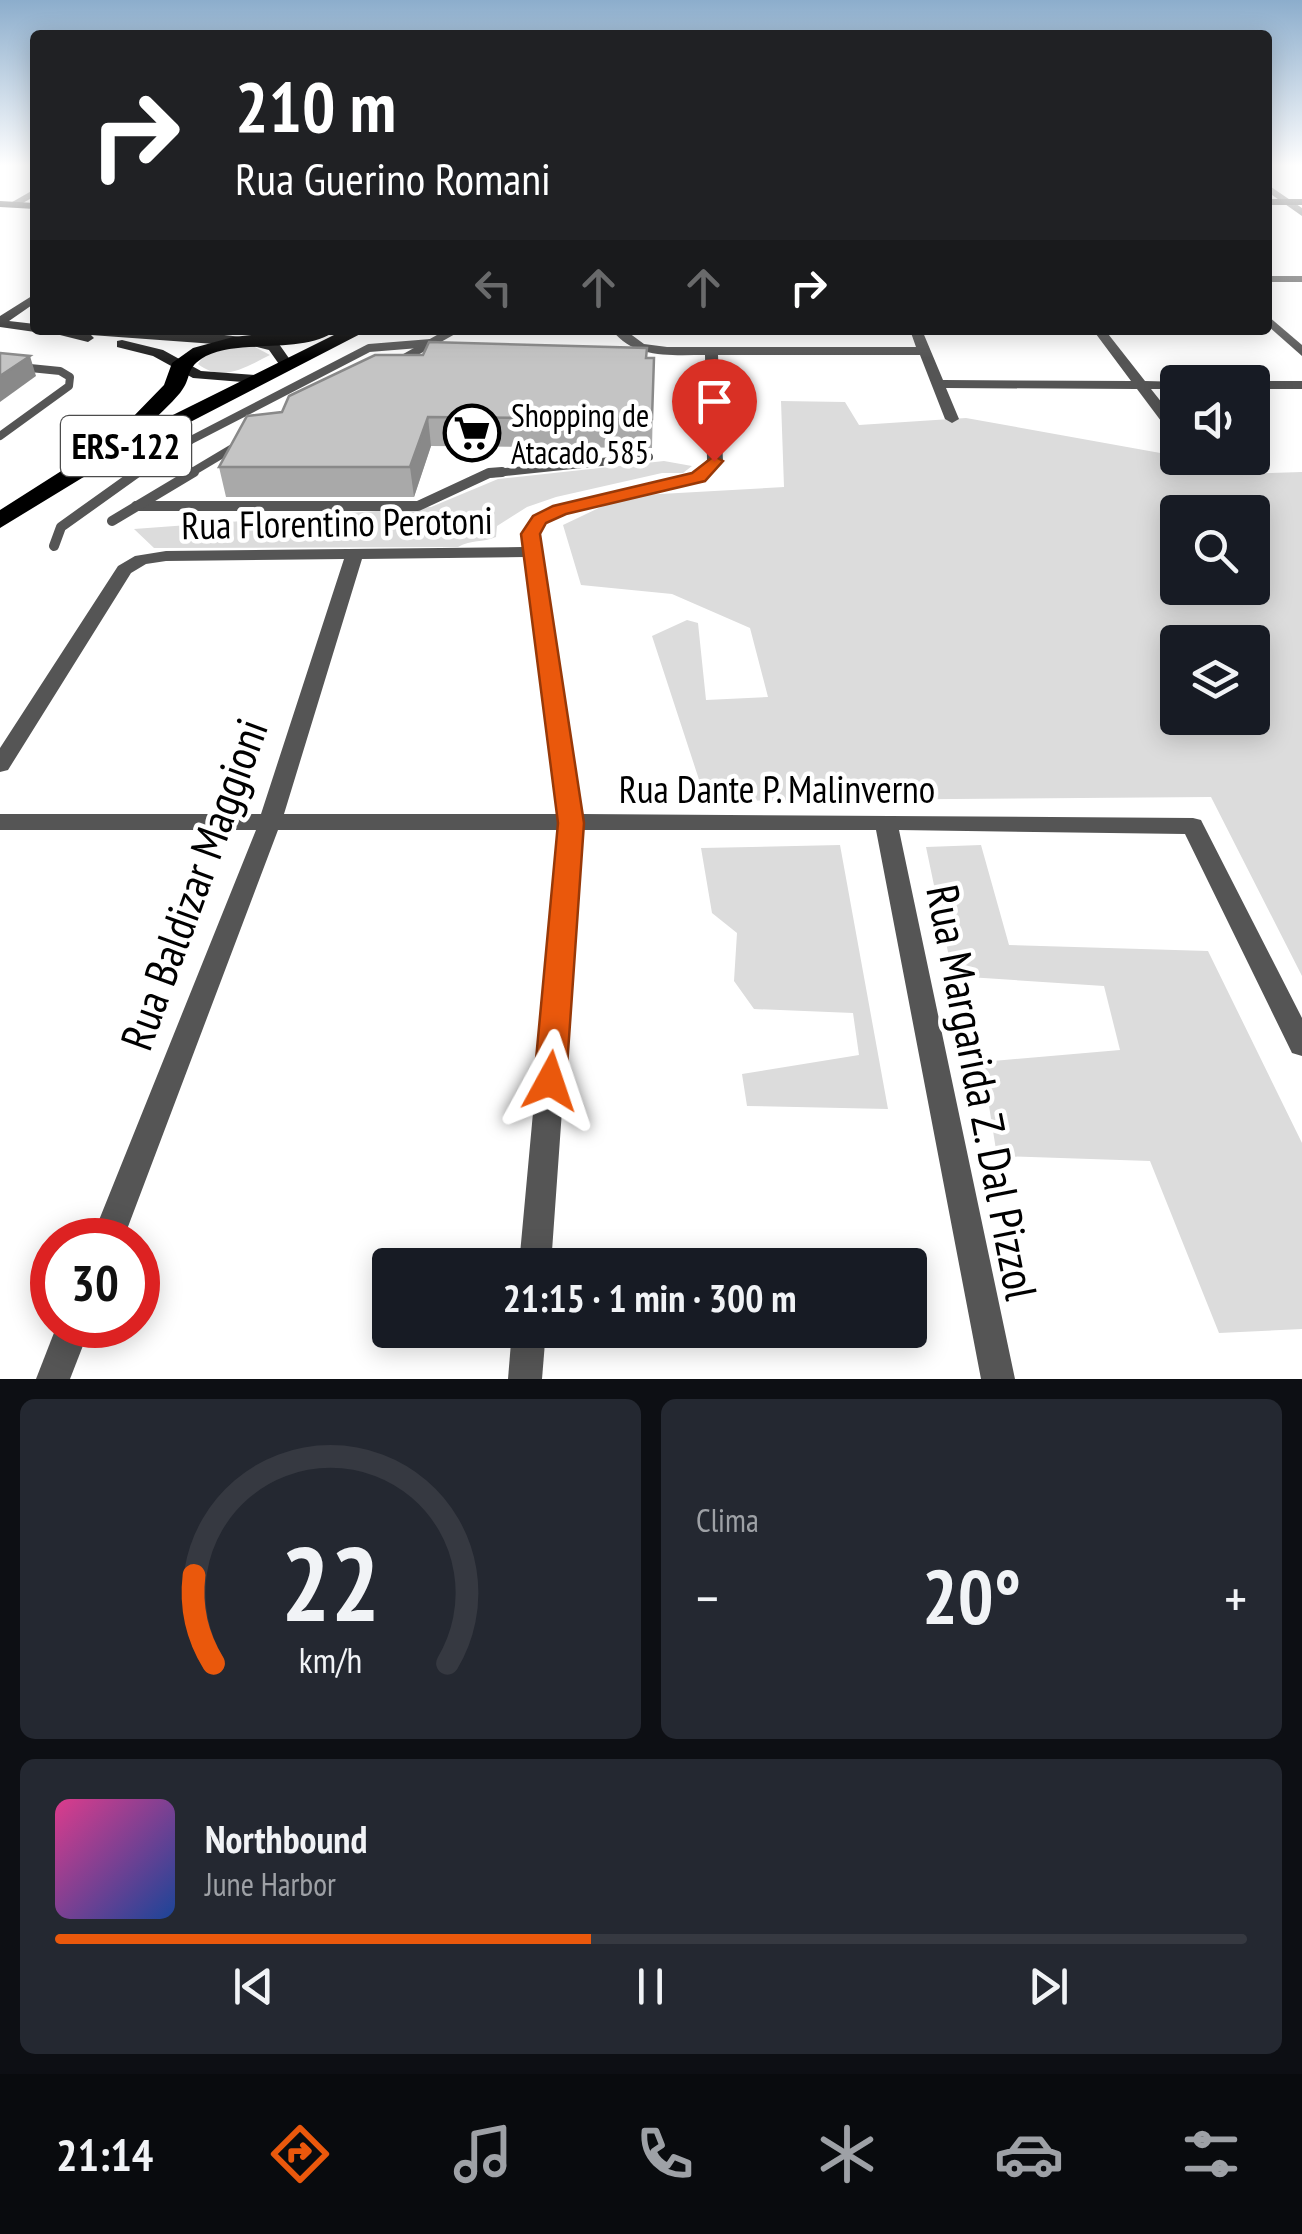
<!DOCTYPE html>
<html lang="pt">
<head>
<meta charset="utf-8">
<style>
  :root { --surface:#171b24; --page:#242831; --text:#f1f3f6; --muted:#9ea1a6; --line:#363941; --accent:#ea580c }
  body { margin:0; font-family:"PT Sans Narrow",sans-serif; background:var(--page); color:var(--text); height:100vh; display:flex; flex-direction:column; font-size:38px; white-space:nowrap }
  * { box-sizing:border-box; margin:0 }
  p { font-size:32px; color:var(--muted) }
  .icon { flex:none; width:55px; height:55px; fill:none; stroke:currentColor; stroke-width:2; stroke-linecap:round; stroke-linejoin:round }
  .map { position:relative; height:1379px; overflow:hidden }
  .side { display:flex; flex-direction:column; gap:20px; padding:20px; background:#0d0f14; flex:1 }
  .side>* { flex:none }
  .top-card { position:absolute; left:30px; top:30px; width:1242px; height:305px; border-radius:10px; box-shadow:0 5px 25px #0003; background:#202124; color:#fff; overflow:hidden }
  .fabs { position:absolute; left:1160px; top:365px; display:grid; gap:20px }
  .fabs a { display:grid; place-items:center; width:110px; height:110px; border-radius:10px; background:var(--surface); box-shadow:0 5px 25px #0003; font-size:50px }
  .speed { position:absolute; left:30px; top:1218px; display:flex; gap:20px; font-size:50px; font-weight:700; text-align:center }
  .speed>* { display:grid; place-content:center; width:130px; height:130px; border-radius:50%; background:var(--surface); box-shadow:0 5px 25px #0003; line-height:1 }
  .speed .limit { border:15px solid #d22; background:#fff; color:#111 }
  .pin { position:absolute; display:grid; place-items:center; width:85px; height:85px; color:#fff; margin:-102px -42px; border-radius:50% 50% 50% 0; rotate:-45deg; box-shadow:0 0 10px #0007 }
  .pin .icon { rotate:45deg }
  .me { position:absolute; width:110px; margin:-55px; rotate:5deg; stroke-linejoin:round; filter:drop-shadow(0 0 8px #0008) }
  .turn { display:flex; align-items:center; gap:35px; height:210px; padding:0 40px; font-size:45px }
  .turn .icon { width:130px; height:130px; stroke-width:2.5 }
  .turn b { display:block; font-size:70px; line-height:85px }
  .lanes { display:flex; align-items:center; height:95px; padding:0 40px; background:#0003; justify-content:center; gap:50px; direction:ltr }
  .lanes .off { opacity:.35 }
  .big { font-size:75px; font-weight:600; line-height:1.1 }
  .side .tile { flex:1; display:flex; flex-direction:column; justify-content:center; gap:15px; min-width:0; padding:0 35px; border-radius:15px; background:var(--page) }
  .side .dial { align-items:center; gap:0 }
  .dial svg { height:260px; overflow:visible; fill:none; stroke:var(--line); stroke-width:7; stroke-linecap:round; text-anchor:middle }
  .dial text { fill:var(--text); stroke:none }
  .song { display:flex; align-items:center; gap:30px }
  .cover { width:120px; height:120px; border-radius:15px; background:linear-gradient(135deg,hsl(330 70% 55%),hsl(220 70% 35%)) }
  .played { height:10px; border-radius:5px; background:linear-gradient(90deg,var(--accent) 45%,var(--line) 45%) }
  .keys { display:flex; justify-content:space-around; direction:ltr }
  .heat { display:flex; justify-content:space-between; align-items:center; font-size:55px; direction:ltr }
  .side .tiles { flex:1; display:grid; gap:20px; grid-template-columns:1fr 1fr }
  .tile:last-child { grid-column:span 2 }
  .trip { position:absolute; left:372px; top:1248px; width:555px; height:100px; border-radius:10px; background:var(--surface); box-shadow:0 5px 25px #0003; font-weight:600; line-height:100px; text-align:center }
  .tab-bar { display:flex; height:160px; justify-content:space-around; align-items:center; background:#090b0e; color:var(--muted) }
  .tab-bar .icon { width:70px; height:70px }
  .tab-bar .on { color:var(--accent) }
  .tab-bar b { font-size:45px; color:var(--text) }
  .map>svg:first-child { display:block }
</style>
</head>
<body>
<div class="map">
<svg width="1302" height="1379" viewBox="0 0 1302 1379">
  <rect width="100%" height="100%" fill="#fff"/>
  <g fill="#dcdcdc" fill-rule="evenodd">
    <path d="M 251,345 L 270,355 C 246,367 222,383 198,364 L 206,353 Z"/>
    <path d="M 781,401 L 845,402 L 859,425 L 966,418 L 1177,456 L 1206,475 L 1302,472 L 1302,976 L 1211,797 L 706,801 L 652,636 L 687,620 L 698,623 L 706,700 L 768,697 L 750,628 L 672,594 L 581,585 L 563,525 L 624,496 L 784,487 ZM 1178,512 L 1252,512 L 1252,588 L 1178,588 ZM 1178,642 L 1252,642 L 1252,718 L 1178,718 Z"/>
    <path d="M 664,461 L 692,466 L 683,473 L 662,473 L 556,497 L 527,507 L 497,526 L 496,537 C 482,543 472,539 458,547 L 154,548 L 134,529 L 431,507 L 498,479 Z"/>
    <polygon points="840,845 888,1109 747,1106 742,1074 859,1055 853,1013 754,1009 734,981 737,933 712,913 701,848"/>
    <polygon points="981,845 1009,945 1208,951 1302,1143 1302,1329 1219,1333 1150,1161 997,1156 982,1062 1120,1050 1104,986 953,976 926,847"/>
  </g>
  <g fill="none" stroke-linecap="round" stroke-linejoin="round">
    <g stroke="#555" stroke-width="8">
      <polyline points="399,361 454,330"/>
      <polyline points="0,365 60,371 70,377 69,386 0,436"/>
      <polyline points="135,474 191,440 369,348 431,343"/>
      <polyline points="189,474 241,443"/>
      <polyline points="486,474 649,457"/>
    </g>
    <g stroke="#555" stroke-width="10">
      <polyline points="136,506 418,506 489,473 502,472"/>
      <polyline points="112,521 194,472"/>
      <polyline points="54,546 61,527 138,472"/>
    </g>
    <g fill="#555" fill-rule="evenodd">
      <polygon points="1268,185 1302,208 1302,216 1268,192"/>
      <polygon points="35,189 35,196 16,207 7,205"/>
      <rect x="1268" y="276" width="34" height="6"/>
      <polygon points="1268,316 1302,345 1302,356 1268,326"/>
      <path d="M 612,330 L 625,330 L 644,344 L 667,347 L 916,347 L 910,330 L 922,330 L 943,380 L 1131,381 L 1093,330 L 1105,330 L 1145,381 L 1183,382 L 1178,382 L 1178,389 L 1151,389 L 1178,423 L 1178,438 L 1173,437 L 1137,389 L 946,388 L 959,419 L 952,423 L 945,419 L 920,355 L 718,355 L 723,461 L 705,480 L 565,514 L 545,522 L 538,534 L 581,814 L 1193,818 L 1201,820 L 1204,826 L 1302,1018 L 1302,1056 L 1292,1053 L 1185,834 L 899,830 L 1015,1379 L 981,1379 L 876,830 L 582,830 L 551,1265 L 519,1265 L 559,830 L 278,830 L 123,1240 L 91,1240 L 256,830 L 0,830 L 0,814 L 261,814 L 344,559 L 166,561 L 146,564 L 131,573 L 8,770 L 0,772 L 0,748 L 118,566 L 135,556 L 166,551 L 523,547 C 520,523 534,515 554,507 L 694,474 L 707,460 L 705,355 C 671,355 634,359 612,330 ZM 525,557 L 558,814 L 284,814 L 362,559 Z"/>
      <polygon points="1252,381 1302,381 1302,389 1252,389 1252,382 1247,382"/>
      <polygon points="1188,458 1204,458 1208,463 1200,468"/>
      <polygon points="57,1325 91,1325 70,1379 36,1379"/>
      <polygon points="512,1330 546,1330 542,1379 508,1379"/>
    </g>
    <g fill="#222" fill-rule="evenodd">
      <rect x="1268" y="199" width="34" height="6"/>
      <polygon points="0,201 35,203 35,209 0,207"/>
      <path d="M 35,294 L 35,303 L 9,321 L 35,324 L 35,330 C 109,330 206,327 279,344 L 293,364 L 281,367 L 269,350 L 257,347 L 91,335 L 94,338 L 88,342 L 40,330 L 35,332 L 0,327 L 0,316 Z"/>
      <polygon points="122,340 163,350 201,371 255,375 262,379 255,383 193,378 153,356 117,347 117,341"/>
    </g>
    <g fill="#000" fill-rule="evenodd">
      <path d="M 299,330 L 336,330 C 306,355 243,338 206,356 C 184,368 193,377 180,393 C 170,405 158,415 147,427 L 139,429 L 128,422 L 164,385 L 172,363 L 193,348 L 233,337 Z"/>
      <polygon points="344,330 368,330 82,478 0,528 0,510 66,468"/>
    </g>
  </g>
  <polygon fill="#a9a9a9" points="647,348 647,358 654,358 652,448 431,446 414,497 226,497 219,467 282,412"/>
  <g fill="#898989">
    <polygon points="30,356 36,376 0,402 0,376"/>
    <polygon points="428,417 431,446 414,497 410,467"/>
  </g>
  <g fill="#c4c4c4" stroke="#898989" stroke-width="2.5">
    <polygon points="429,342 647,348 646,358 654,358 652,419 428,417 410,467 219,467 247,416 282,412 289,396 375,355 423,355"/>
    <polygon points="0,353 30,356 0,376"/>
  </g>
  <linearGradient id="sky" x2="0" y2="1"><stop stop-color="#8cadcc"/><stop offset="0.46" stop-color="#fff"/><stop offset="1" stop-color="#fff" stop-opacity="0"/></linearGradient>
  <rect width="1302" height="359" fill="url(#sky)"/>
  <polygon fill="#ea580c" stroke="#983908" stroke-width="2.5" points="714,456 723,461 705,481 566,514 546,523 540,534 584,823 566,1081 561,1090 550,1094 539,1090 534,1081 558,823 521,534 533,516 553,506 692,473"/>
  <defs>
    <g id="supermarket-ring" transform="scale(2.875)"><circle r="9.5" fill="#fff" stroke="#000" stroke-width="1.5"/><path d="M-6-5.5h2.5l.6 2H6L4.5 2H-2.5L-4.4-4H-6ZM-1.5 3.2a1.3 1.3 0 1 0 .1 0ZM3 3.2a1.3 1.3 0 1 0 .1 0Z" fill="#000"/></g>
  </defs>
  <g fill-rule="evenodd">
    <use href="#supermarket-ring" x="472" y="433"/>
  </g>
  <g text-anchor="middle" dominant-baseline="central" stroke-width="9" stroke-linejoin="round" paint-order="stroke">
    <g font-size="32" fill="#000" stroke="#fff" text-anchor="start">
      <text x="511" y="415">Shopping de<tspan x="511" dy="37">Atacado 585</tspan></text>
    </g>
    <rect fill="#fff" stroke="#4c4c4c" stroke-width="2.5" x="61" y="416" width="130" height="60" rx="8"/>
    <g font-size="35" font-weight="bold" fill="#000">
      <text x="126" y="446">ERS-122</text>
    </g>
    <g font-size="38" fill="#000" stroke="#fff">
      <text transform="translate(337 522) rotate(-1)">Rua Florentino Perotoni</text>
      <text x="777" y="788">Rua Dante P. Malinverno</text>
    </g>
    <g font-size="45" fill="#000" stroke="#fff">
      <text transform="translate(193 884) rotate(-70)">Rua Baldizar Maggioni</text>
      <text transform="translate(983 1092) rotate(79)">Rua Margarida Z. Dal Pizzol</text>
    </g>
  </g>
</svg>
<div class="fabs">
<a><svg class="icon" aria-label="sound" viewBox="0 0 24 24"><path d="M4 9h4l5-4v14l-5-4H4zM17 9q2 3 0 6"/></svg></a>
<a><svg class="icon" aria-label="search" viewBox="0 0 24 24"><circle cx="10" cy="10" r="6"/><path d="M15 15l6 6"/></svg></a>
<a><svg class="icon" aria-label="layers" viewBox="0 0 24 24"><path d="M12 4l9 5-9 5-9-5zM3 14l9 5 9-5"/></svg></a>
</div>
<div class="speed"><div class="limit">30</div></div>
<div class="pin" style="left:714px;top:461px;background:#d93025"><svg class="icon" aria-label="arrive" viewBox="0 0 24 24"><path d="M6 21V4h12l-3 4 3 4H6"/></svg></div>
<svg class="me" style="left:550px;top:1081px" viewBox="-20 -20 40 40"><path d="M0-17L14 15 0 8-14 15z" fill="#ea580c" stroke="#fff" stroke-width="4"/></svg>
<div class="trip">21:15 · 1 min · 300 m</div>
<div class="top-card">
<div class="turn"><svg class="icon" aria-label="right" viewBox="0 0 24 24"><path d="M7 20v-9h11M14 6l5 5-5 5"/></svg><div><b>210 m</b>Rua Guerino Romani</div></div>
<div class="lanes"><svg class="icon off" aria-label="left" viewBox="0 0 24 24"><path d="M17 20v-9H6M10 6l-5 5 5 5"/></svg><svg class="icon off" aria-label="ahead" viewBox="0 0 24 24"><path d="M12 20V5M6 11l6-6 6 6"/></svg><svg class="icon off" aria-label="ahead" viewBox="0 0 24 24"><path d="M12 20V5M6 11l6-6 6 6"/></svg><svg class="icon" aria-label="right" viewBox="0 0 24 24"><path d="M7 20v-9h11M14 6l5 5-5 5"/></svg></div>
</div>
</div>
<section class="side">
<div class="tiles">
<div class="tile dial"><svg viewBox="0 0 100 80">
<path d="M14 69A42 42 0 1 1 86 69"/>
<path d="M14 69A42 42 0 0 1 8 42" stroke="#ea580c"/>
<text x="50" y="56" font-size="32" font-weight="700">22</text>
<text x="50" y="72" font-size="11">km/h</text>
</svg></div>
<div class="tile"><p>Clima</p>
<div class="heat"><a>−</a><b class="big">20°</b><a>+</a></div>
</div>
<div class="tile">
<div class="song"><i class="cover"></i><div><b>Northbound</b><p>June Harbor</p></div></div>
<div class="played"></div>
<div class="keys"><svg class="icon" aria-label="previous" viewBox="0 0 24 24"><path d="M18 5L8 12l10 7zM5 5v14"/></svg><svg class="icon" aria-label="pause" viewBox="0 0 24 24"><path d="M8 5v14M16 5v14"/></svg><svg class="icon" aria-label="next" viewBox="0 0 24 24"><path d="M6 5l10 7-10 7zM19 5v14"/></svg></div>
</div>
</div>
</section>
<nav class="tab-bar">
<b>21:14</b>
<svg class="icon on" aria-label="directions" viewBox="0 0 24 24"><path d="M12 3l9 9-9 9-9-9zM9 14v-3h6M13 9l2 2-2 2"/></svg>
<svg class="icon" aria-label="music" viewBox="0 0 24 24"><path d="M9 18V5l10-2v13"/><circle cx="6" cy="18" r="3"/><circle cx="16" cy="16" r="3"/></svg>
<svg class="icon" aria-label="phone" viewBox="0 0 24 24"><path d="M5 4h4l2 5-3 2q2 4 5 5l2-3 5 2v4C11 20 4 13 5 4z"/></svg>
<svg class="icon" aria-label="climate" viewBox="0 0 24 24"><path d="M12 3v18M4 7l16 10M4 17L20 7"/></svg>
<svg class="icon" aria-label="car" viewBox="0 0 24 24"><path d="M5 17H2v-5l4-1 3-4h7l3 4 3 1v5h-3M9 17h6M6 11h13"/><circle cx="7" cy="17" r="2"/><circle cx="17" cy="17" r="2"/></svg>
<svg class="icon" aria-label="filters" viewBox="0 0 24 24"><path d="M4 7h16M4 17h16"/><circle cx="9" cy="7" r="2"/><circle cx="15" cy="17" r="2"/></svg>
</nav>
</body>
</html>
